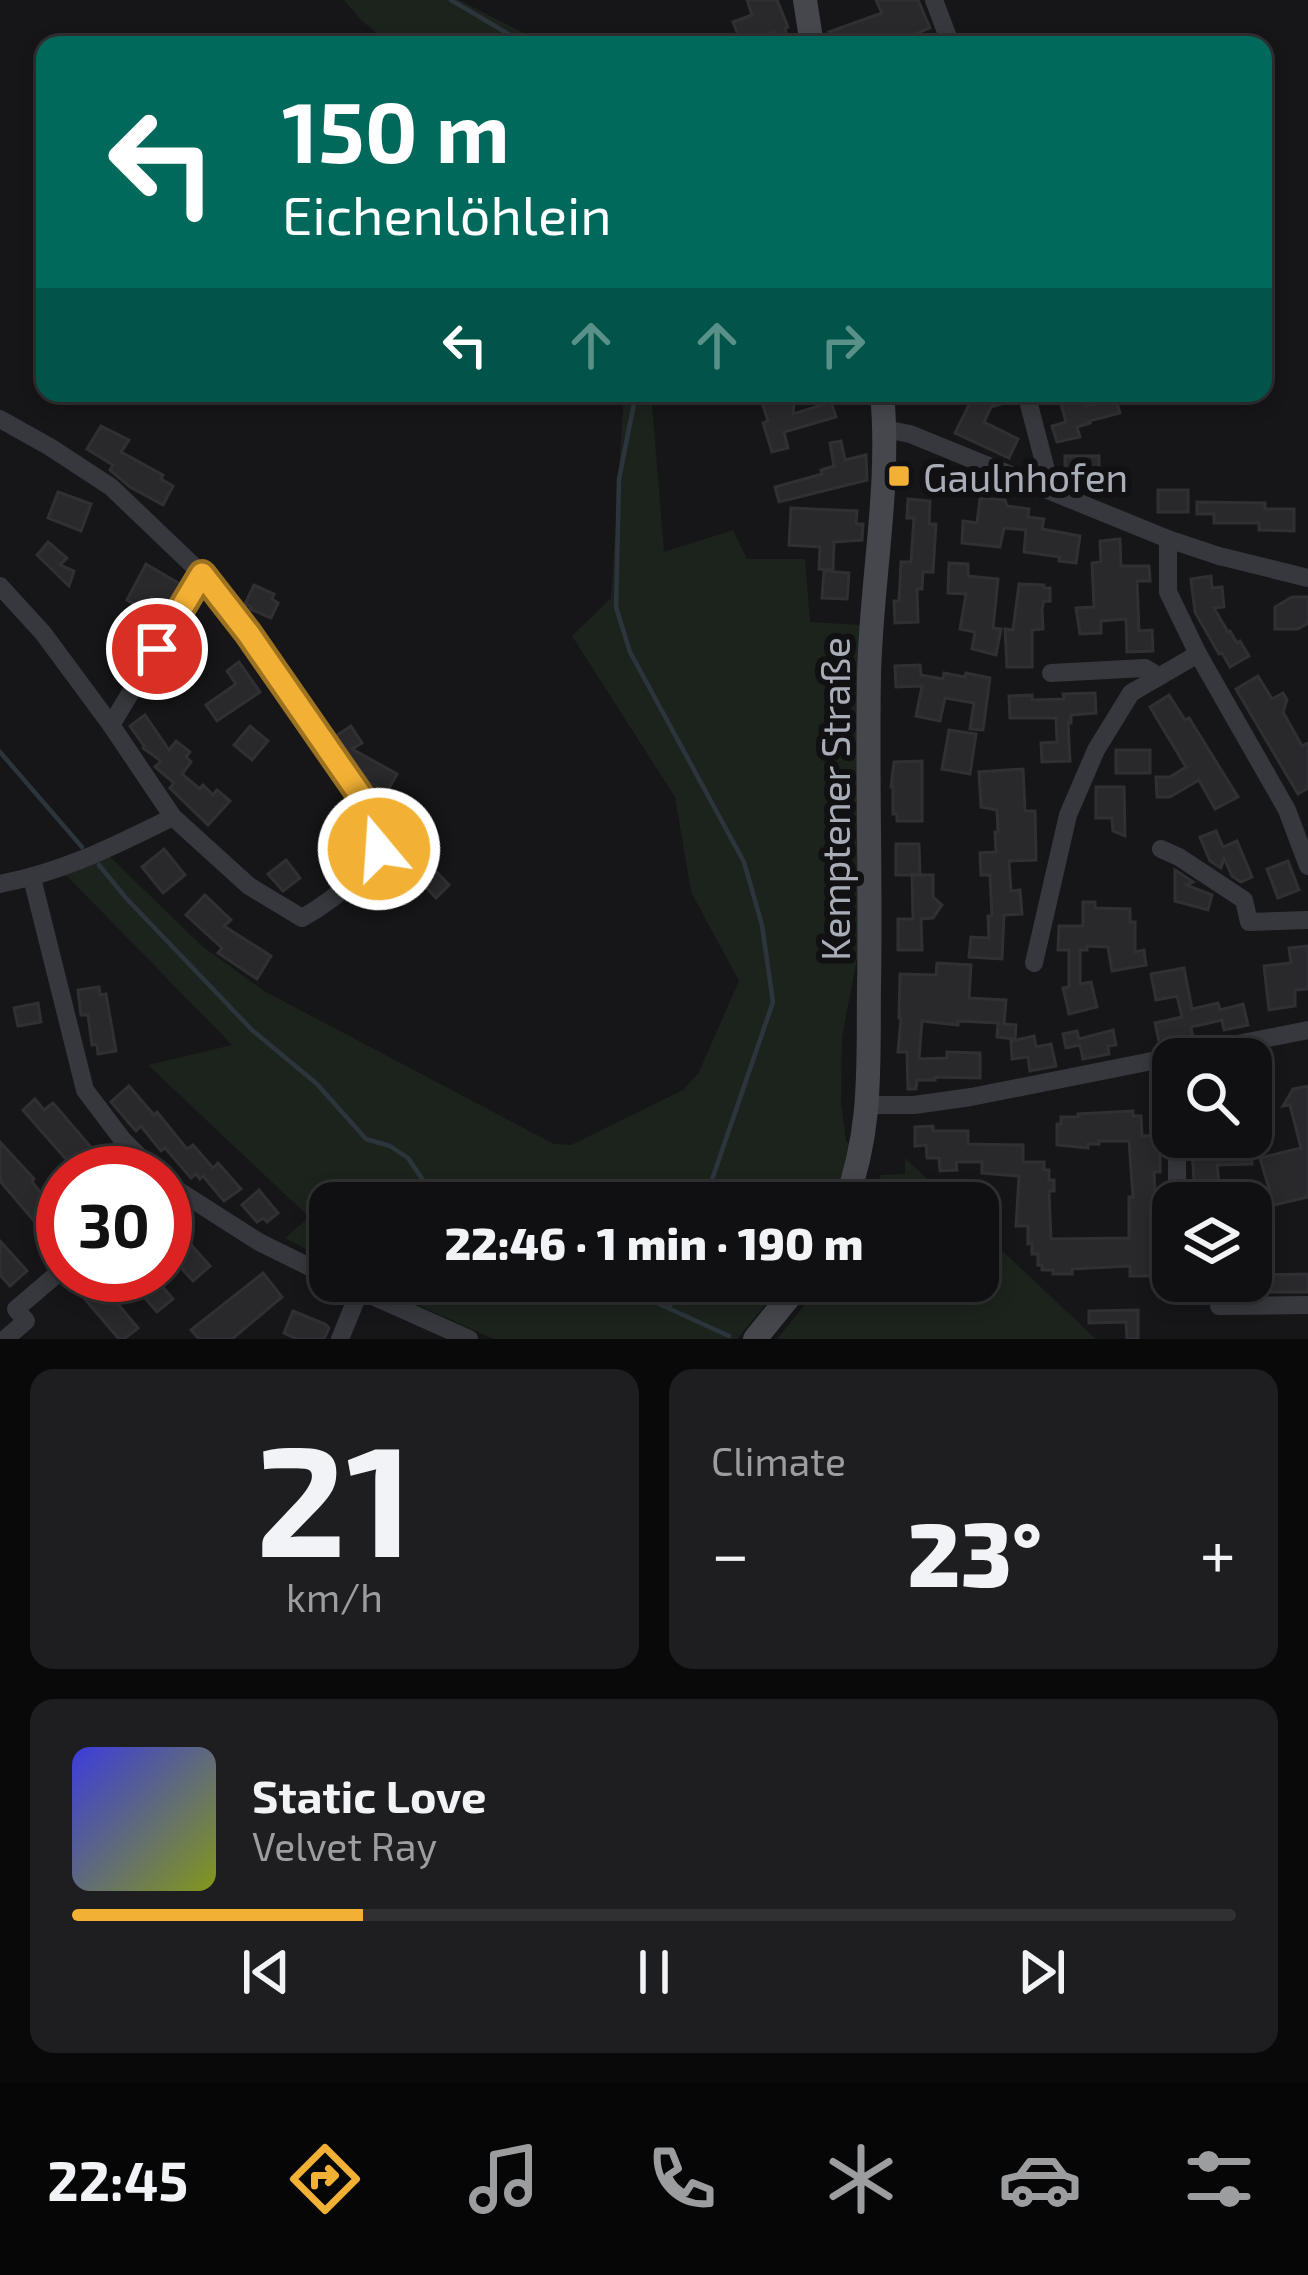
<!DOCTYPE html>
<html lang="en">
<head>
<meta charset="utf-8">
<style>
  :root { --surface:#101012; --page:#1e1e20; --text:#f1f3f6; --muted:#9c9d9f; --line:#303032; --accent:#f2b134 }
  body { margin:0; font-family:"Exo 2",sans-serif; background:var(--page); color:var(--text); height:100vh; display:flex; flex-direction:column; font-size:45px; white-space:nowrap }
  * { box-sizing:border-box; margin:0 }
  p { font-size:39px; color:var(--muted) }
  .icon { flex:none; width:66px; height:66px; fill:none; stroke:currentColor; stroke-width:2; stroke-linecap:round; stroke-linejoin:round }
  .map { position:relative; height:1339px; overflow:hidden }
  .side { display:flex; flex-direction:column; gap:30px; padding:30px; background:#09090a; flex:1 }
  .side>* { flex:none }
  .guide { position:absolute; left:36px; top:36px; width:1236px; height:366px; border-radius:24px; box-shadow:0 6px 18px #0003,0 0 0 3px var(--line); background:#00695c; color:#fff; overflow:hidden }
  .controls { position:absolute; left:1152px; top:1038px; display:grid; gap:24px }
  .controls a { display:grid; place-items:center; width:120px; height:120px; border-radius:24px; background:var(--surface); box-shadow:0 6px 18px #0003,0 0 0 3px var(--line); font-size:60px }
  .speed { position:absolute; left:36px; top:1146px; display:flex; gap:24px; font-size:60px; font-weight:700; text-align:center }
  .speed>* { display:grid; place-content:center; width:156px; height:156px; border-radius:50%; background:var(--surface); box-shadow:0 6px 18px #0003,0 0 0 3px var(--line); line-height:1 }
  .speed .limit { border:18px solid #d22; background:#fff; color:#111 }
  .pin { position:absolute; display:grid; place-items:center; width:102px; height:102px; color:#fff; margin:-51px; border:6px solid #fff; border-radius:50%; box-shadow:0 3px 12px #0007 }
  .me { position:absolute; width:132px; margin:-66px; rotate:342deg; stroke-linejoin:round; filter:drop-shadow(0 0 9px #0008) }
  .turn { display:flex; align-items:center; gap:42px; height:252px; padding:0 48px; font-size:54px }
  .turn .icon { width:156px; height:156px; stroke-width:2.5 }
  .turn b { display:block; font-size:84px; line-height:102px }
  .lanes { display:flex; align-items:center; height:114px; padding:0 48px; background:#0003; justify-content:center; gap:60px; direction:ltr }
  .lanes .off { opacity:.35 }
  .big { font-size:90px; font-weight:800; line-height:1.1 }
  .side .widget { flex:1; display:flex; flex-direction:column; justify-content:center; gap:18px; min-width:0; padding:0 42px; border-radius:24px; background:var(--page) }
  .side .dial { align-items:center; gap:0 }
  .dial b { font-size:156px; line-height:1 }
  .song { display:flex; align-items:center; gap:36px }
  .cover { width:144px; height:144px; border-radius:18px; background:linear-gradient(135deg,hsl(240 70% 55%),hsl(70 70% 35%)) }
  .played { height:12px; border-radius:6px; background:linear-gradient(90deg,var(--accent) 25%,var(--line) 25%) }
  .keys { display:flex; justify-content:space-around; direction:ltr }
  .heat { display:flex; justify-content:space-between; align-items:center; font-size:66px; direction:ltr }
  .side .tiles { flex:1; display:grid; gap:30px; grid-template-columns:1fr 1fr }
  .widget:last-child { grid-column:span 2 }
  .trip { position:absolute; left:309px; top:1182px; width:690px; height:120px; border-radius:24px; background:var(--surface); box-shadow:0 6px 18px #0003,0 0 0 3px var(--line); font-weight:800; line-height:120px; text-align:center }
  .menu { display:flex; height:192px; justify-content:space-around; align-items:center; background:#060607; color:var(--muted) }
  .menu .icon { width:84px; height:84px }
  .menu .current { color:var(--accent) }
  .menu b { font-size:54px; color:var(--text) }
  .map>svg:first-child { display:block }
</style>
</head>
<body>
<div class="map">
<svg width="1308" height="1339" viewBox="0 0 1308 1339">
  <rect width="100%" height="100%" fill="#161618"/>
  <g fill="#1c231d">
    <polygon points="344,0 459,0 547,45 391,45 360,19"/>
    <polygon points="624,393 651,393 664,552 733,530 747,559 805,559 810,622 860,625 861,938 842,1037 841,1103 846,1141 851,1145 837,1197 812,1195 810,1203 330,1203 330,1262 285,1238 318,1209 308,1216 148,1065 232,1045 63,872 108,855 202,946 264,991 554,1144 571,1145 683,1090 698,1074 739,981 691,892 675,797 572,636 611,598"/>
    <polygon points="905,1158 952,1203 869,1203 881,1175 905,1174"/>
    <polygon points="978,1228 1096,1339 777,1339 824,1281 978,1281"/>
    <polygon points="364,1281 785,1281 737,1339 494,1339"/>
  </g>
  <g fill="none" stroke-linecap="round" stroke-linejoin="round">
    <g stroke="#2c353c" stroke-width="4.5">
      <polyline points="451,0 527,45"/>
      <polyline points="617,566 619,479 636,393"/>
      <polyline points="617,568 616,607 630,652 744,862 762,925 773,1002 704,1203"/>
      <polyline points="0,752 82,847"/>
      <polyline points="99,865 126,898 252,1030 317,1084 366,1139 390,1146 408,1158 433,1195 446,1203"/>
      <polyline points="609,1281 729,1336"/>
      <polyline points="669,1308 678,1281"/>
    </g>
  </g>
  <g fill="#29292c" stroke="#303034" stroke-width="3">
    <polygon points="747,0 777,0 788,27 785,28 789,45 776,45 774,32 742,45 733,22 752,15"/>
    <polygon points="876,0 918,0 930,28 894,43 893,40 878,45 834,45 829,32 882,13"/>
    <polygon points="759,393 795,393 793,414 831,402 836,417 784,432 788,448 772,452 763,423 768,421"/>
    <polygon points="975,393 1013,393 1014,400 991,407 984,422 1018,439 1009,458 955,433"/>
    <polygon points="1058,393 1082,393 1086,406 1116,400 1120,413 1089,421 1090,423 1077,427 1080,437 1057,442 1052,426 1066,422"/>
    <polygon points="101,426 129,440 121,452 163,475 161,479 173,486 163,505 130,487 110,470 113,465 87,449"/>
    <polygon points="841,441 845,460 866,455 867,480 779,502 775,487 822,474 821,470 834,466 830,443"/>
    <polygon points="1065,456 1099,456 1099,473 1089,473 1087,483 1065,483"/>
    <rect x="1158" y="490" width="30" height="22"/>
    <polygon points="58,492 91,504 81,531 48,518"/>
    <polygon points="980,498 1005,500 1007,506 1029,509 1028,517 1044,519 1042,529 1080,536 1076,563 1059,561 1060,557 1024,552 1026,530 1004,528 1000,547 962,543 963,521 977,523"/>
    <polygon points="908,499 930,501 929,524 936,524 933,572 923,572 922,589 917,589 918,622 895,623 894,601 899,601 901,562 911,562 914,518 907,518"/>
    <polygon points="1197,502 1265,503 1265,509 1294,509 1294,531 1259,530 1259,523 1214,523 1214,514 1197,514"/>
    <polygon points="791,508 857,511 856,524 863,524 862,540 834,542 833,570 819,569 820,547 789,545"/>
    <polygon points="1120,539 1121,566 1149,566 1150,581 1137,581 1139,631 1152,630 1153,651 1127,652 1126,619 1101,621 1101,633 1080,634 1076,608 1094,607 1092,563 1101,562 1100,541"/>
    <polygon points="48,542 67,558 60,565 74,571 69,586 37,555"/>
    <polygon points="949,563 968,564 968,576 998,579 993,628 1001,629 996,655 972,649 975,632 960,629 966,594 948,593"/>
    <polygon points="146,564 180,584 167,606 152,597 145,610 127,600"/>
    <polygon points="824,571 849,573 847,599 822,598"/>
    <polygon points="1211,576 1212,588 1222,587 1224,607 1214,608 1228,632 1230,631 1237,643 1240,641 1249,656 1230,667 1222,653 1219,654 1195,612 1191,579"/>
    <polygon points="1019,584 1044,585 1044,588 1050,588 1050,601 1044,601 1042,609 1043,629 1032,630 1032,667 1007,667 1005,629 1013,630"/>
    <polygon points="254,585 274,594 272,599 278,603 271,618 250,609 251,607 245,604"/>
    <polygon points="1292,597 1308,597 1308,623 1298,629 1275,629 1275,607"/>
    <polygon points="123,630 145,643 132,664 111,651"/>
    <polygon points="239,662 260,692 217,721 206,705 236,684 227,671"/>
    <polygon points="920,665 921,675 943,679 944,673 965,677 966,673 990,678 983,730 970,729 974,703 945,698 940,721 916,716 922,686 896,687 895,666"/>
    <polygon points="1258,676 1272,699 1283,693 1287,700 1283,712 1302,746 1308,743 1308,788 1298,794 1236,689"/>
    <polygon points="1095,693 1096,713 1071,715 1071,723 1068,723 1070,761 1042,762 1041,743 1057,742 1056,718 1010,718 1009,696 1032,695 1032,700 1064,699 1063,694"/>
    <polygon points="1169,695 1185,720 1189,718 1238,797 1215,809 1199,780 1170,797 1157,797 1156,777 1170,777 1186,767 1150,707"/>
    <polygon points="145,715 169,750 176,741 190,752 186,757 191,762 182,774 200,789 203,785 213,795 217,790 230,801 208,825 170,788 174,783 155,767 161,761 143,748 144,746 130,726"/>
    <polygon points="250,726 268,741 252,760 234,745"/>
    <polygon points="351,726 362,743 352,749 397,774 387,792 367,781 367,778 363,775 336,736"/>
    <polygon points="949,730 976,734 970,774 942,769"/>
    <rect x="1116" y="750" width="34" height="23"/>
    <polygon points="922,761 922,821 897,821 897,814 893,814 893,787 891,787 894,762"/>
    <polygon points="1023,769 1025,811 1035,811 1036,860 1009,861 1011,891 1020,890 1022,914 1004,915 1002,959 969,957 971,937 989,938 988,916 992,916 990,875 981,875 980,853 996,852 995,832 998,832 997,810 981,807 979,772"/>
    <polygon points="1096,787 1124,787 1125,836 1113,831 1112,818 1096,818"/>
    <polygon points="1216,831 1223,847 1237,841 1252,877 1241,882 1232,876 1224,858 1221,868 1210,861 1200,837"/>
    <polygon points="896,844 919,844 920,875 896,875"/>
    <polygon points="164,849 185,875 163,893 142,867"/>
    <polygon points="286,860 300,878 283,891 268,874"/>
    <polygon points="425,860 449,885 436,898 412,872"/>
    <polygon points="1288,861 1299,890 1278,898 1267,869"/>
    <polygon points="1175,870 1193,882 1186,885 1212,895 1208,910 1175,901"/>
    <polygon points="912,875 933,875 933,897 942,905 933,918 921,919 922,950 898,950 898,919 913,919"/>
    <polygon points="205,895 231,920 224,926 271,956 257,979 218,953 222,948 186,915"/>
    <polygon points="1083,902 1095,902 1095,908 1130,909 1130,922 1135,922 1135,952 1144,950 1146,965 1112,971 1108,947 1087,946 1087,950 1080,950 1080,984 1091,982 1097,1007 1069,1014 1063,988 1069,987 1069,950 1058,950 1059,926 1083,926"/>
    <polygon points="1308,946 1308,989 1295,990 1295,1006 1269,1010 1264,966 1291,963 1289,948"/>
    <polygon points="937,963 971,965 969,998 1006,1000 1004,1024 1002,1024 1016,1025 1015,1039 997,1037 998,1023 958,1021 958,1025 922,1021 919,1059 947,1058 947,1052 980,1053 980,1078 935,1077 935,1080 917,1080 916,1089 908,1089 907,1052 898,1052 901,1018 899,1018 900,974 936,975"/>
    <polygon points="1184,968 1192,1009 1218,1003 1220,1010 1243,1004 1248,1025 1224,1030 1222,1020 1191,1027 1193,1039 1160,1046 1155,1023 1182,1017 1177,996 1156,1000 1151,974"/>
    <polygon points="99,987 100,995 106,994 116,1051 98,1054 97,1044 92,1045 88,1015 81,1015 78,990"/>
    <polygon points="38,1003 41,1022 18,1026 14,1008"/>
    <polygon points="1113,1030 1116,1045 1108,1046 1109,1054 1083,1059 1080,1045 1066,1048 1063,1034 1077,1031 1079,1039"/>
    <polygon points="1034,1036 1036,1047 1051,1044 1056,1066 1030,1071 1028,1057 1012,1059 1011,1041"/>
    <polygon points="129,1086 154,1115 157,1112 187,1149 193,1145 213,1168 218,1163 241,1189 224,1201 203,1176 200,1179 196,1174 191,1178 165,1148 161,1151 141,1126 136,1131 111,1102"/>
    <polygon points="1308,1086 1308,1197 1274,1205 1260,1158 1301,1148 1290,1105 1283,1106 1293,1089"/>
    <polygon points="35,1099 44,1110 53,1103 113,1173 78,1173 23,1110"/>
    <polygon points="1133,1111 1133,1116 1141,1116 1142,1136 1160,1135 1160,1172 1154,1172 1155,1197 1163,1197 1165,1209 1170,1215 1171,1269 1165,1276 1130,1276 1130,1266 1072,1269 1072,1274 1053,1274 1053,1270 1042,1270 1042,1265 1038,1265 1038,1254 1032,1254 1032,1243 1028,1244 1028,1226 1016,1226 1019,1176 982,1173 982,1162 956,1162 957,1170 940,1171 939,1158 927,1158 926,1145 915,1146 915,1127 933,1126 933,1131 968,1131 968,1144 1023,1145 1023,1162 1044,1162 1044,1170 1049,1170 1049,1180 1054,1180 1054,1191 1049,1191 1051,1239 1129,1238 1129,1197 1133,1197 1129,1141 1099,1141 1099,1144 1088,1144 1088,1148 1057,1145 1057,1124 1061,1124 1061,1117 1078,1117 1078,1114"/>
    <polygon points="0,1142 34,1179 32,1182 63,1219 63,1255 0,1181"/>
    <polygon points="1251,1151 1252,1164 1217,1165 1220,1192 1229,1191 1230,1203 1190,1203 1190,1194 1195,1194 1192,1152"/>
    <polygon points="259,1190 278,1213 267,1222 263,1218 257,1222 242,1205"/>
    <polygon points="165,1215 210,1266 193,1281 165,1250"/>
    <polygon points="0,1241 27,1271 10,1286 0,1275"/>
    <polygon points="1251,1257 1262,1257 1262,1275 1308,1274 1308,1292 1247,1292 1247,1281 1251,1281"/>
    <polygon points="263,1273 282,1297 232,1339 199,1339 191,1330"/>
    <polygon points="96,1275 153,1275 173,1299 157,1312 130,1281 112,1297 138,1328 124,1339 119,1339 78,1291"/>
    <polygon points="1138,1310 1138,1339 1127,1339 1126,1322 1089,1323 1089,1311"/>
    <polygon points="293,1311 325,1324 329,1328 324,1339 297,1339 284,1333"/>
  </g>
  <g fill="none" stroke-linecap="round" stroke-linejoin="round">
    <g stroke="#37383d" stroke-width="18">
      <polyline points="934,0 951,45"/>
      <polyline points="1026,393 1045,466 1045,487"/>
      <path d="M 0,419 L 50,447 L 111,487 L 202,574 L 248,633 L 383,828 C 385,863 330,902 302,918 L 249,886 L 173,817 L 111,725 L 43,633 L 0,586"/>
      <polyline points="885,429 910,434 1168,539 1219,556 1308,578"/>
      <polyline points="1168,539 1168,592 1198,654 1287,810 1308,866"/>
      <polyline points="1051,673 1145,668 1158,676"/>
      <polyline points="111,725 202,574"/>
      <polyline points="1161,849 1179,857 1244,900 1249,922 1308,920"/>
      <polyline points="32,878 85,1090 122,1139 156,1173"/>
      <path d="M 0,884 C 66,871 114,846 173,817"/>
      <polyline points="1034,963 1068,815 1096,750 1131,693 1198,654"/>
      <polyline points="868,1105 914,1105 971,1097 1308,1030"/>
      <polyline points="1177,1137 1177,1203"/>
      <polyline points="165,1182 259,1242 330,1277"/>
      <polyline points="339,1281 469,1339"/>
      <polyline points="1177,1281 1177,1295"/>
      <polyline points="1219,1306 1308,1305"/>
      <polyline points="5,1339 26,1321 16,1309 63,1269"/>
      <polyline points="340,1339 360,1290"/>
    </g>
    <g stroke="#45474d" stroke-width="24">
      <polyline points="805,0 812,45"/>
      <path d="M 845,1203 C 873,1129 868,1063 869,987 C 871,883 867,779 869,676 C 871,581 891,488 882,393"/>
      <polyline points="755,1339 802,1281"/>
    </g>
  </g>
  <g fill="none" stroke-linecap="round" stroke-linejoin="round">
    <g stroke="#9d7322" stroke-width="30">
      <polyline id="route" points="157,649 202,574 248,633 383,828 384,838 379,849"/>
    </g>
    <use href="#route" stroke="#f2b134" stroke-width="21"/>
  </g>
  <rect fill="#f2b134" stroke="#111113" stroke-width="4.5" x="887" y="464" width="24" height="24" rx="6"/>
  <g text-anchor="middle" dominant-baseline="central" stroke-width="12" stroke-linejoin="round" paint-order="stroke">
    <g font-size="39" fill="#a8adb8" stroke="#111113" text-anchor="start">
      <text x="923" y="476">Gaulnhofen</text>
    </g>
    <g font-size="39" fill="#a8adb8" stroke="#111113">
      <text transform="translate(834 799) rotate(-90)">Kemptener Straße</text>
    </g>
  </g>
</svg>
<div class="controls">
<a><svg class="icon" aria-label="search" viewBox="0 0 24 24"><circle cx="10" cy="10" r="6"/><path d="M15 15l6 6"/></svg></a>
<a><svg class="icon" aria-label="layers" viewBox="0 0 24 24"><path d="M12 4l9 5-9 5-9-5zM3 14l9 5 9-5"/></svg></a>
</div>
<div class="speed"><div class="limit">30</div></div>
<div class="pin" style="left:157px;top:649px;background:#d93025"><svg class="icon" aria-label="arrive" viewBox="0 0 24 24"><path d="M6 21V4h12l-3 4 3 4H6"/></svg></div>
<svg class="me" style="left:379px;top:849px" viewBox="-20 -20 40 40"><circle r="17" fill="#f2b134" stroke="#fff" stroke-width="3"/><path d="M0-11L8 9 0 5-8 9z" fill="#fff"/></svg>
<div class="trip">22:46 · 1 min · 190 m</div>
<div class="guide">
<div class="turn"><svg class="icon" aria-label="left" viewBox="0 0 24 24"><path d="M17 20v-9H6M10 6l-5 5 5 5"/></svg><div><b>150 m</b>Eichenlöhlein</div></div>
<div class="lanes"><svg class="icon" aria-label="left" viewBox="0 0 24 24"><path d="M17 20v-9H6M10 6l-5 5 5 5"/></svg><svg class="icon off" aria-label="ahead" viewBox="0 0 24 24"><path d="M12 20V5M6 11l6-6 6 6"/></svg><svg class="icon off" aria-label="ahead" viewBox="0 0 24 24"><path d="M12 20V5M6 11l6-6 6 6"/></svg><svg class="icon off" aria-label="right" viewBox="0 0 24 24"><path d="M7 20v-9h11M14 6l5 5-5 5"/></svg></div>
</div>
</div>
<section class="side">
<div class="tiles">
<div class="widget dial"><b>21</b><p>km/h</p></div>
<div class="widget"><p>Climate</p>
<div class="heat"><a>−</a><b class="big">23°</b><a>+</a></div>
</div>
<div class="widget">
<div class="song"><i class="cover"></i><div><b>Static Love</b><p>Velvet Ray</p></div></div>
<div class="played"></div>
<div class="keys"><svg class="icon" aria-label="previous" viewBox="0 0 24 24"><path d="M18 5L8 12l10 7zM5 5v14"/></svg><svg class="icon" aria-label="pause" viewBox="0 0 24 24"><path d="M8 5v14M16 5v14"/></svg><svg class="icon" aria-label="next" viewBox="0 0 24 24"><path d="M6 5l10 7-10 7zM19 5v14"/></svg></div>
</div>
</div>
</section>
<nav class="menu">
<b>22:45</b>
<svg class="icon current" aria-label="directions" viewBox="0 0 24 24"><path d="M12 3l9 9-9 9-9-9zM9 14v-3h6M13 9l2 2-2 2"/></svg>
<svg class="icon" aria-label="music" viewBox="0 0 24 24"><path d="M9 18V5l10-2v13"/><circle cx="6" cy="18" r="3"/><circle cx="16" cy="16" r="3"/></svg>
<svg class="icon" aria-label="phone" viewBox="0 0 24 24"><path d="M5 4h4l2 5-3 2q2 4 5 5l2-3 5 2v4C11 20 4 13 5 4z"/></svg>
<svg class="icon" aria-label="climate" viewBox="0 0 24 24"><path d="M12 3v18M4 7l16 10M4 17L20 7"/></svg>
<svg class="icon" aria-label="car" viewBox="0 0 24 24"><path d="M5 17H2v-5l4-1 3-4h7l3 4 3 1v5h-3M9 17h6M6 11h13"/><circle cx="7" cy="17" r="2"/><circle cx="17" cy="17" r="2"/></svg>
<svg class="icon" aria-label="filters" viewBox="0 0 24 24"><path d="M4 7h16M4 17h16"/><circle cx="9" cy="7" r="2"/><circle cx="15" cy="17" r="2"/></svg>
</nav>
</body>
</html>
